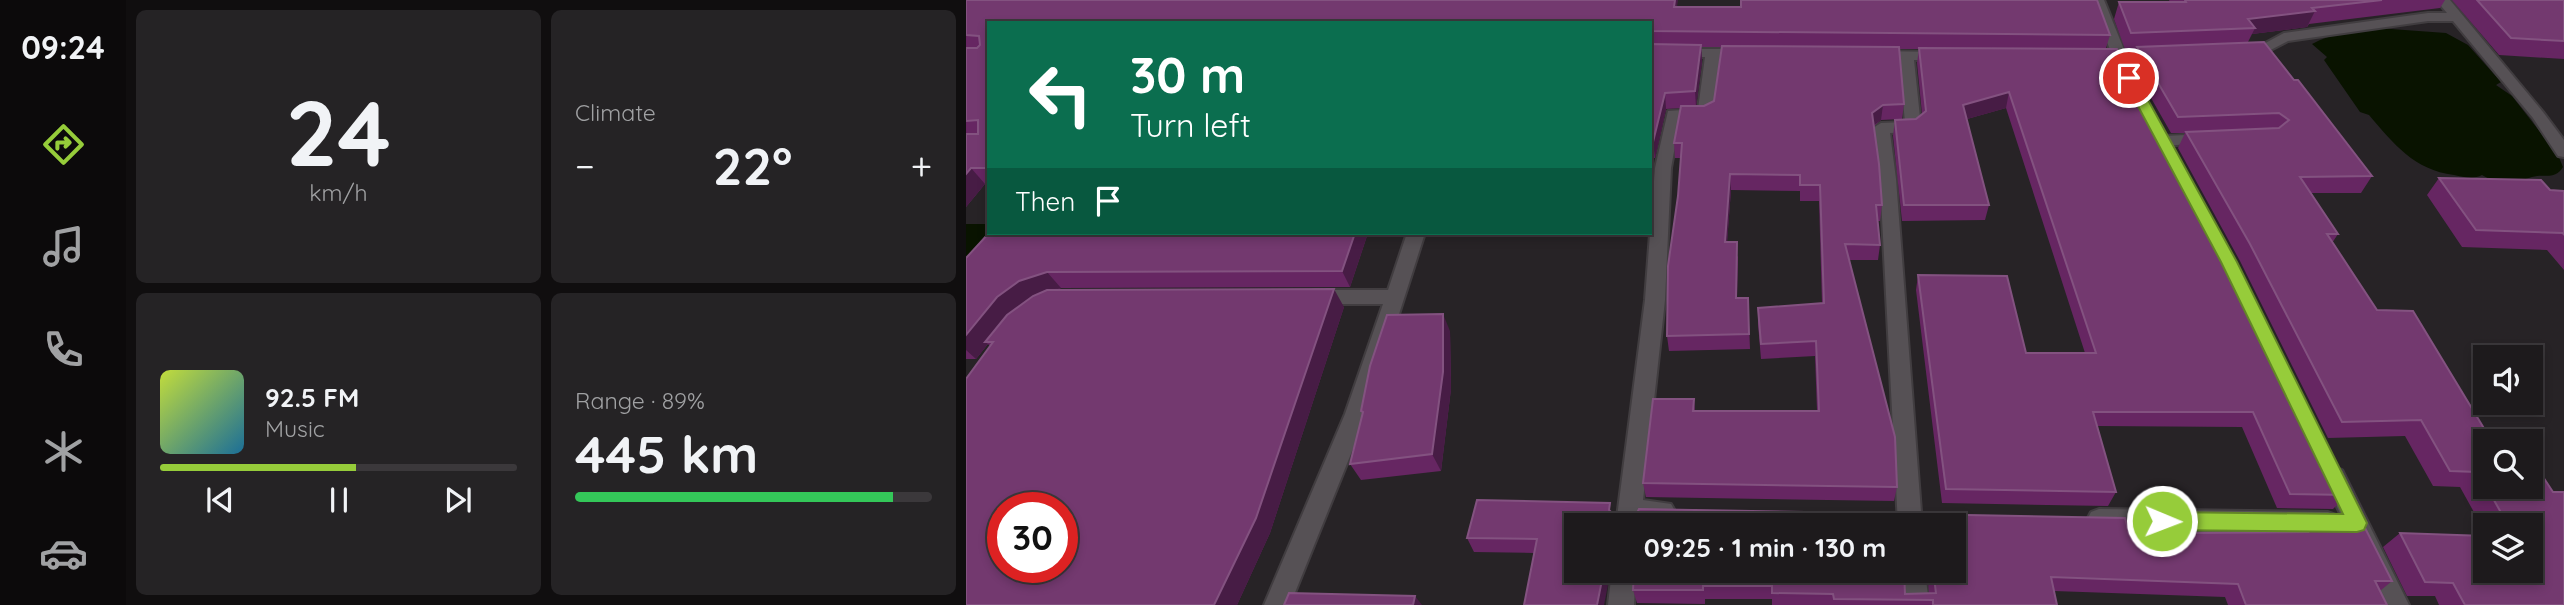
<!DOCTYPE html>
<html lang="en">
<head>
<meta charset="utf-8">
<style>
  :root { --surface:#1d1a1c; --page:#252325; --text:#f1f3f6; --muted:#a0a1a3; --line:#3b383b; --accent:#96cc3a }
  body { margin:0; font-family:Quicksand,sans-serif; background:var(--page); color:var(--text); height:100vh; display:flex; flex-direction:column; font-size:26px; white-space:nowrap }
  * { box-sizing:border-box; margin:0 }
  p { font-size:23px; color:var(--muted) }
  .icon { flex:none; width:38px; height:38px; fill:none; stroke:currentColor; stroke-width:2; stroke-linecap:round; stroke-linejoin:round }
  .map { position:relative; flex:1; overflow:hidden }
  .sheet { display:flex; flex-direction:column; gap:10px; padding:10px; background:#100e0f; width:840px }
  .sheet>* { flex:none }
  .hud { position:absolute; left:21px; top:21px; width:665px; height:214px; border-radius:0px; box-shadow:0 4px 10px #0003,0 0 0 2px var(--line); background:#0b6e4f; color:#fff; overflow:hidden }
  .controls { position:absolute; left:1507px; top:345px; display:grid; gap:14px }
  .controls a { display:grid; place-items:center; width:70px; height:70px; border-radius:0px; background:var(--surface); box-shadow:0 4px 10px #0003,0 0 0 2px var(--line); font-size:35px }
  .speed { position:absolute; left:21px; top:492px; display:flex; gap:14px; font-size:35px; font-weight:700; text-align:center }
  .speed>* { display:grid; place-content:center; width:91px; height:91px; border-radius:50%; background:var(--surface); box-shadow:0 4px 10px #0003,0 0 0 2px var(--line); line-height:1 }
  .speed .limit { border:10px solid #d22; background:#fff; color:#111 }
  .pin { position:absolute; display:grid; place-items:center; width:60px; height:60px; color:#fff; margin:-30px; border:4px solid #fff; border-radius:50%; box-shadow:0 2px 7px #0007 }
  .me { position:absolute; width:77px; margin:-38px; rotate:91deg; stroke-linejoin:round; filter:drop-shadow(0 0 5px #0008) }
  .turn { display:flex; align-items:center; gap:24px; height:147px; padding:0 28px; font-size:32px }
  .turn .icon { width:91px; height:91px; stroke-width:2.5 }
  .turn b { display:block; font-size:49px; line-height:60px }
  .then { display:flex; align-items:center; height:66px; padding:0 28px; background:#0003; gap:14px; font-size:26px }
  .big { font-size:52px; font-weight:800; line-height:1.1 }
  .sheet .tile { flex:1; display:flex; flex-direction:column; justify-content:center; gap:10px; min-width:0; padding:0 24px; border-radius:10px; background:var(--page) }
  .sheet .dial { align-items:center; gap:0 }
  .dial b { font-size:91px; line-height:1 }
  .song { display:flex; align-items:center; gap:21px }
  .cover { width:84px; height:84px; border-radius:10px; background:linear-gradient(135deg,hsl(70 70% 55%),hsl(200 70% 35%)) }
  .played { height:7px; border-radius:4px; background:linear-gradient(90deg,var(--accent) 55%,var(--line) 55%) }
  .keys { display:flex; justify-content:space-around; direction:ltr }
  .heat { display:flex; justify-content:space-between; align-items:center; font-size:38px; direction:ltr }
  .charge { height:10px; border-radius:5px; background:linear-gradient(90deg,#34c759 89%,var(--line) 0) }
  .sheet .tiles { flex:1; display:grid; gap:10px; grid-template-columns:repeat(2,1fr) }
  .trip { position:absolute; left:598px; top:513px; width:402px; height:70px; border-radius:0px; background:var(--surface); box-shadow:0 4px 10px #0003,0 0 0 2px var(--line); font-weight:800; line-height:70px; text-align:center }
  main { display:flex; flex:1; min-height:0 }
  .menu { display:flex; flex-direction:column; width:126px; justify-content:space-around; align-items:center; background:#0c0a0b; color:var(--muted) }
  .menu .icon { width:49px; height:49px }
  .menu .current { color:var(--accent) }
  .menu b { font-size:32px; color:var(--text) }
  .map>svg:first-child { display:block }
</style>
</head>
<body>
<main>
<nav class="menu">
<b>09:24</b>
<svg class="icon current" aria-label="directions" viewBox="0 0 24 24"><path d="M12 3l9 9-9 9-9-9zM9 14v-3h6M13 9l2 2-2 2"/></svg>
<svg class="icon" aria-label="music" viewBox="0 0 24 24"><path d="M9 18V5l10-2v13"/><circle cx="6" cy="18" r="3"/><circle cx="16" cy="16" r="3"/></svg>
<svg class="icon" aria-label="phone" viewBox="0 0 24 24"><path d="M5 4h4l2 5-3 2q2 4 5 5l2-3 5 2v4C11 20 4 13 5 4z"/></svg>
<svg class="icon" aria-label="climate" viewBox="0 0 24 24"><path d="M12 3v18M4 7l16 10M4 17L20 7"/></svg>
<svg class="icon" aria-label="car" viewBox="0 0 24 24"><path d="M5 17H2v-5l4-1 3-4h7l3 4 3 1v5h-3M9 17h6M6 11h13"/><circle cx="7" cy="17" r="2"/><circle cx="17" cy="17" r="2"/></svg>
</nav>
<section class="sheet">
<div class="tiles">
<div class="tile dial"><b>24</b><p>km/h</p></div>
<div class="tile"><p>Climate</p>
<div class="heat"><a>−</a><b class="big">22°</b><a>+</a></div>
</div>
<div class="tile">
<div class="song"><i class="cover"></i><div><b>92.5 FM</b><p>Music</p></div></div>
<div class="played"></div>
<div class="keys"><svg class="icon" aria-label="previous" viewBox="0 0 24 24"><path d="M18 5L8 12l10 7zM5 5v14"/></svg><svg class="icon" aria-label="pause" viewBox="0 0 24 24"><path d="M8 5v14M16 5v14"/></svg><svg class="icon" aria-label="next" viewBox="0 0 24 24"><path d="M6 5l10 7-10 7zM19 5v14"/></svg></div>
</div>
<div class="tile"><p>Range · 89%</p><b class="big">445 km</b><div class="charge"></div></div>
</div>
</section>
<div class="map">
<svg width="1598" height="605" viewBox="0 0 1598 605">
  <rect width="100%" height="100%" fill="#272326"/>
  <g fill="#091300">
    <path d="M 1411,28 L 1480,33 L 1502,45 L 1535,82 L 1530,85 L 1546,96 L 1592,155 L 1597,167 C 1588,181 1579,173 1566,177 C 1552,182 1530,184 1516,175 C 1507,180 1498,177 1488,175 C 1448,170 1428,144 1403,115 L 1394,112 L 1358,60 L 1361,57 L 1346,44 C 1366,33 1389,31 1411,28 Z"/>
    <polygon points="0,224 23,224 23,231 0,258"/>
  </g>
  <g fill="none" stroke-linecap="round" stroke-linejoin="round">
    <g stroke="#413d40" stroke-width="4">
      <g id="minor">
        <polygon points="1124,0 1138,0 1159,52 1194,51 1199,52 1199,58 1163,60 1165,67 1158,71 1153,70 1148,61 1125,60 1123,57 1125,54 1145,52"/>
        <polygon points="1470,0 1484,0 1577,112 1598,140 1598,157 1592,156 1567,118 1487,21 1462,21 1322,41 1295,55 1277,55 1270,51 1277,47 1292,47 1318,33 1462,13 1481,13"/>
        <polygon points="684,49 781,49 788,53 781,57 754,57 747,114 739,119 714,119 705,168 699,300 677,500 705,504 709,511 705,518 697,522 674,521 674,525 650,525 679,300 689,168 702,111 732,109 739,57 684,57"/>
        <polygon points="909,51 977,52 984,56 977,60 948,60 955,127 947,132 924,133 930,179 956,525 932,525 914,179 907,128 915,123 939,122 933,60 904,58 904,52"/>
        <polygon points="1242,134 1248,136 1250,139 1248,142 1198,146 1190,141 1198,136"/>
        <polygon points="441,233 459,233 401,414 324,605 298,605 379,414 417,304 349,304 342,302 339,297 342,292 349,290 422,290"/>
        <polygon points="1368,467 1376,470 1443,605 1417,605 1357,477 1360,470"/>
        <polygon points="1133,509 1362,512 1370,515 1374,523 1370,531 1362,534 1133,531 1125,528 1121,520 1125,512"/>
        <polygon points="646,570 670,570 668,605 642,605"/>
        <polygon points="935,570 959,570 963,605 937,605"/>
      </g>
    </g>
    <use href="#minor" fill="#565155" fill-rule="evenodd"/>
  </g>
  <g fill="#662662" fill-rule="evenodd">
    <path d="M 0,0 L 711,7 L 1144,35 L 1140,48 L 1381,495 L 1367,509 L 1311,508 L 1276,427 L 1131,426 L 1150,492 L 1142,506 L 976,503 L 950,290 L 952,275 L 1060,353 L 1119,353 L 1040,108 L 1001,119 L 1023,205 L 1019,220 L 936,221 L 927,136 L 929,120 L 950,119 L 956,114 L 951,63 L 953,49 L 933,49 L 938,104 L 936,119 L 915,120 L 908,126 L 916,205 L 914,221 L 912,221 L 914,245 L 912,260 L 883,260 L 931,487 L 928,501 L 680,497 L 677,483 L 728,399 L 729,411 L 851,411 L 849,356 L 795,359 L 792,324 L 792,308 L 856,303 L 853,201 L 834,201 L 834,191 L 765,190 L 761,242 L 772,257 L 771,298 L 782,298 L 784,349 L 703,351 L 701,336 L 715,158 L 709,158 L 708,143 L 715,108 L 700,109 L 689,158 L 684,158 L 684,23 L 23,23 L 23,184 L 19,184 L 0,207 ZM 735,47 L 755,47 L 748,101 L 738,106 L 730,106 L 736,61 Z"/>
    <polygon points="1203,0 1479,0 1474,8 1343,24 1341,27 1286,34 1282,42 1328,80 1406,176 1395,193 1345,193 1372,234 1366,243 1411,310 1519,430 1587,492 1598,605 1473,605 1469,596 1441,596 1417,547 1434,533 1519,570 1564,525 1519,525 1519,532 1494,487 1467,486 1439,436 1362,438 1274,261 1212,148 1219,133 1205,133 1165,63 1171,49 1159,49 1148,19 1153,2 1204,2"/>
    <polygon points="1486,0 1598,0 1598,59 1533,55"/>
    <polygon points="1473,178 1584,190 1598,191 1598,270 1581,250 1496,247 1461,195"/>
    <polygon points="23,233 402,233 384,287 95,288 91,290 378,307 304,533 271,605 0,605 24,346 22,344 10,359 0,359 0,258"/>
    <polygon points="484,331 485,389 475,471 395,480 384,464 397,414 395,411"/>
    <polygon points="647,513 1162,529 1228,533 1326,533 1337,521 1426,581 1414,591 1421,605 1262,605 1259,597 1088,591 1091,605 806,605 806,599 739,599 739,604 671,603 667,590 668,570 939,594 963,593 961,570 989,570 989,525 568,553 508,552 501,538"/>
  </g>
  <g fill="#471c45">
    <polygon points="709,0 712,0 709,22 708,7"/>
    <polygon points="1349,11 1341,27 1286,34 1289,28 1282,19"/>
    <polygon points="735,45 736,61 730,107 729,91"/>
    <polygon points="1043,92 1040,108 994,121 997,105"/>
    <polygon points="699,93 700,109 689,158 687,142"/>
    <polygon points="917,105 915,120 904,128 906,113"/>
    <polygon points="5,168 19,184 0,207 0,174"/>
    <polygon points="764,174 765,190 760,257 759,242"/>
    <polygon points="389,233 402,233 384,287 376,271"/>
    <polygon points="81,272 95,288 67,297 19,342 22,344 10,359 0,350 0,335 31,297 53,281"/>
    <polygon points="368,289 378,307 304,533 271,605 248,605"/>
    <polygon points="477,314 484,331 485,389 475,471 466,454"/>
    <polygon points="638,570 645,570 638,605 631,605"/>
    <polygon points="449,596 456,605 447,605"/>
  </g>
  <g fill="#73396f" stroke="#835280" stroke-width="2" fill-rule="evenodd">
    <polygon points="0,0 709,0 708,7 775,7 775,0 1131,0 1144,35 684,31 684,23 23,23 23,168 5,168 0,174 0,134 12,134 12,120 0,121 0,48 11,48 14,45 13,36 0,35"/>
    <polygon points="1219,0 1416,0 1346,8 1349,11 1282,19 1289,28 1165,33 1153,2 1220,2"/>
    <polygon points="1511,0 1598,0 1598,41 1545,38"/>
    <polygon points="1298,42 1328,80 1332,80 1406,176 1334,177 1372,234 1361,234 1411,310 1447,311 1519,430 1547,431 1554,441 1519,441 1519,486 1511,472 1484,471 1455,420 1376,422 1284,244 1220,132 1313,128 1323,120 1313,113 1212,117 1171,47"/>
    <polygon points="684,44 735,45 729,91 699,93 687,142 684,142"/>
    <polygon points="756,46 933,47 938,104 917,105 906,113 913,164 916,205 910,205 914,245 879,244 929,437 931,487 677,483 687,399 728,399 727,411 853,411 850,341 795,344 792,308 858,303 854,185 834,185 834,175 764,174 759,242 771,242 770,298 782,298 783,334 701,336 702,266 712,196 716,143 708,143 715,106 738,106 748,101"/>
    <polygon points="953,48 1151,49 1260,248 1381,495 1324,494 1287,412 1127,412 1150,492 980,489 952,275 1041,276 1060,353 1130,353 1043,92 997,105 1023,205 938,205 929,120 950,119 960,111"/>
    <polygon points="1473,178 1575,180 1584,190 1598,191 1598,235 1597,233 1510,230"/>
    <polygon points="23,233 389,233 376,271 81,272 53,281 31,297 0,335 0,258"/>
    <path d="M 368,289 L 290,518 L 248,605 L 0,605 L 0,379 L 27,342 L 19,342 L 41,315 L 67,296 L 81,290 ZM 37,508 L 96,508 L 96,567 L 37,567 Z"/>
    <polygon points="477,314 477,372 466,454 384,464 397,412 395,411 404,366 421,315"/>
    <polygon points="1564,457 1587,492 1598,492 1598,605 1499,605 1487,583 1459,582 1434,533 1519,536 1519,570 1564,570 1564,525 1542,525 1520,486 1564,486"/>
    <polygon points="511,500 644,503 643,510 646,513 671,513 673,509 1159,518 1162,529 1228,533 1342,532 1337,521 1396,522 1426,581 1409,581 1421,605 1280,605 1272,584 1085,577 1091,605 967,605 967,600 868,599 867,594 806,593 806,586 737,586 737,590 667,590 668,570 938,570 939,594 970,593 967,570 989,570 989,525 611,525 611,570 638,570 631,605 558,605 571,539 501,538"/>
    <polygon points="323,593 449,596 447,605 318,605"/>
  </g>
  <polygon fill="#96cc3a" stroke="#628526" stroke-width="2" points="1163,74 1170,78 1271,262 1398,517 1401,523 1398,530 1391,532 1196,530 1189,527 1186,521 1189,514 1196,512 1377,514 1255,262 1157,78"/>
</svg>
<div class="controls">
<a><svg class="icon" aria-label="sound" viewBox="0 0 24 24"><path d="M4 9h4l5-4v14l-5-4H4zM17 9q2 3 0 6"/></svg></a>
<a><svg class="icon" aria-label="search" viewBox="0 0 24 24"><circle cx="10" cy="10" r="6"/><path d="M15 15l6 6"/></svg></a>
<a><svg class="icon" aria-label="layers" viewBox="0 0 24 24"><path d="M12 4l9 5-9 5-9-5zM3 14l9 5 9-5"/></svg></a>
</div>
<div class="speed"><div class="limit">30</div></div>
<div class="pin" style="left:1163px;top:78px;background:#d93025"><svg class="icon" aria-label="arrive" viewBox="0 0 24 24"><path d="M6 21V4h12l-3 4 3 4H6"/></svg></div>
<svg class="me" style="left:1196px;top:521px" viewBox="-20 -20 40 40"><circle r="17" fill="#96cc3a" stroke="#fff" stroke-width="3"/><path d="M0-11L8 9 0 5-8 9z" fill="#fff"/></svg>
<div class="trip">09:25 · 1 min · 130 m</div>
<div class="hud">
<div class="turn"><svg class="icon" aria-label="left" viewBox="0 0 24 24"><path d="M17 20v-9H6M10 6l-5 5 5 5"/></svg><div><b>30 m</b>Turn left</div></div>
<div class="then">Then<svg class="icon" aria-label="arrive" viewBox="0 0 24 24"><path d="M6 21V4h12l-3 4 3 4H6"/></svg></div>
</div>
</div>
</main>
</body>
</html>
